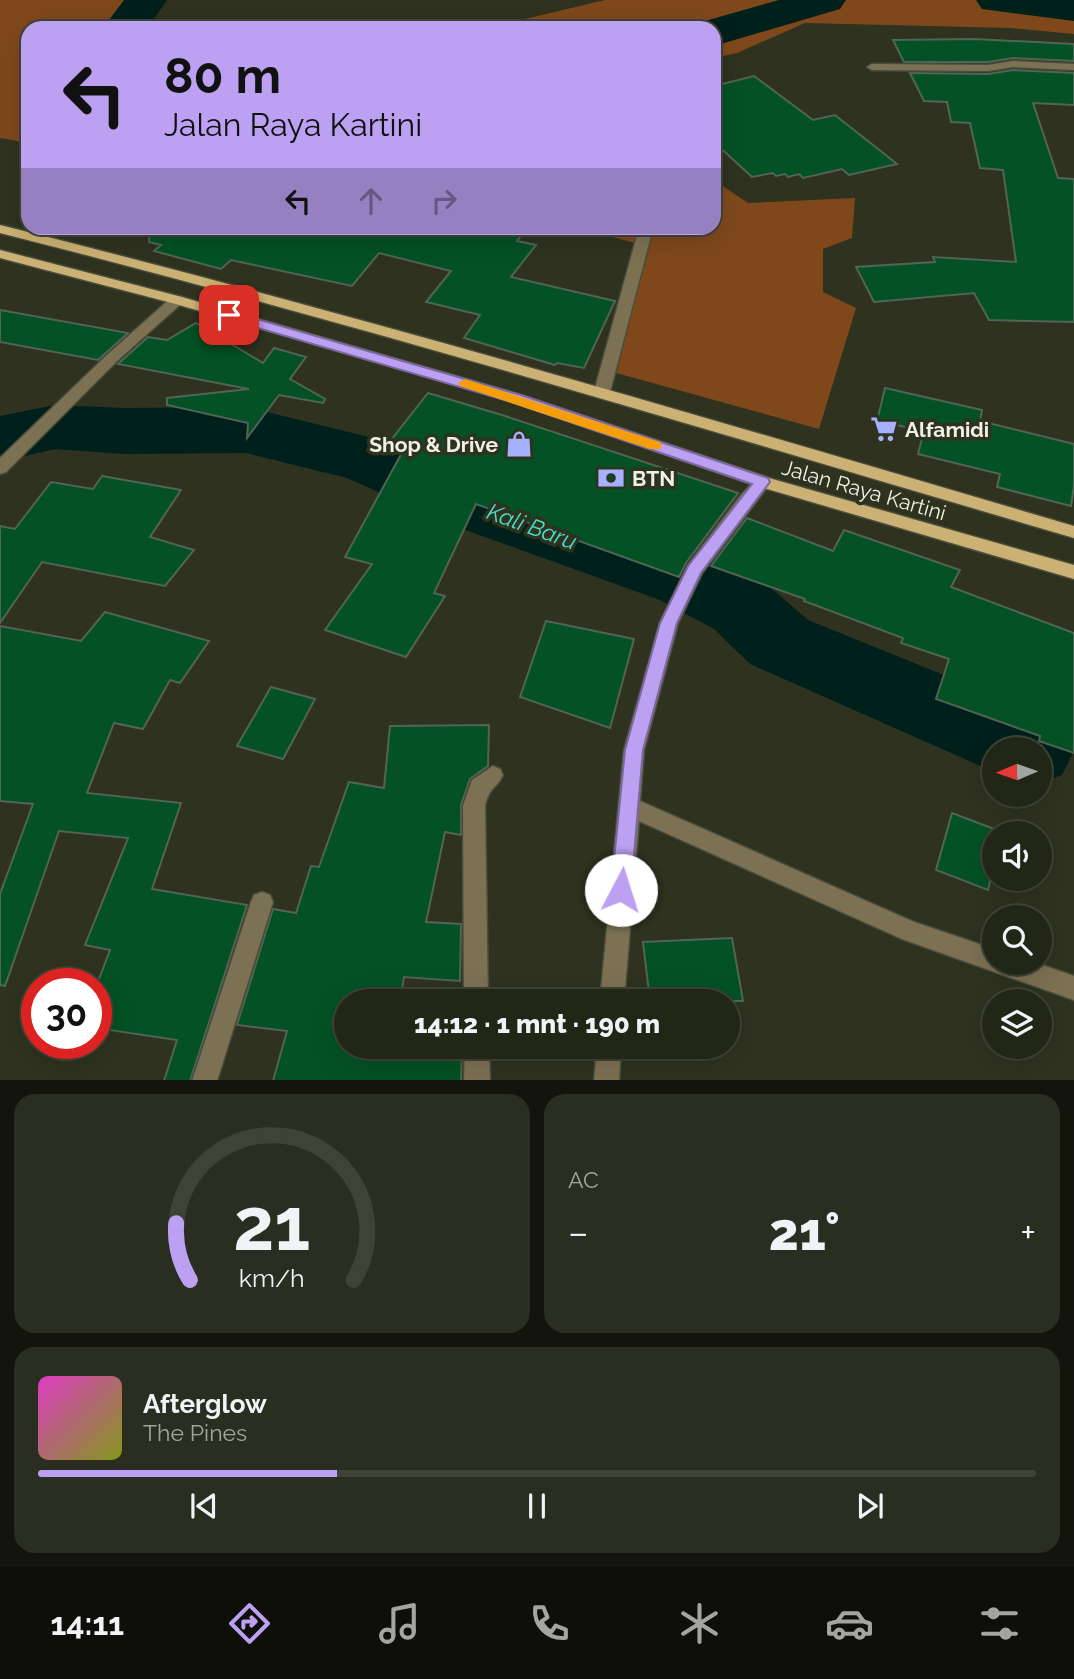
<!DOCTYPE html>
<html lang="id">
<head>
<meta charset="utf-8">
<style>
  :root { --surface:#222617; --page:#2a2e20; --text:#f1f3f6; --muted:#a2a5a1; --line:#3f4336; --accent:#bca0f2 }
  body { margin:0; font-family:Raleway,sans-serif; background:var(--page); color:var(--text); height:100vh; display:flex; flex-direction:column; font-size:26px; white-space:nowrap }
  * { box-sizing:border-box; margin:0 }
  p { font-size:23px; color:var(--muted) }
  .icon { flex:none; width:38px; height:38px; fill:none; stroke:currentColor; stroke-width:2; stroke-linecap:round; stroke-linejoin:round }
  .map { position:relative; height:1080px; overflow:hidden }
  .details { display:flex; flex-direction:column; gap:14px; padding:14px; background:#13150d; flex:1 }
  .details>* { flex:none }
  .banner { position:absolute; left:21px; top:21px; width:700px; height:214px; border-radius:21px; box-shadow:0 7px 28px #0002,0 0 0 2px var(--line); background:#bca0f2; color:#111; overflow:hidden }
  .needle { width:46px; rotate:268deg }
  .controls { position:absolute; left:982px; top:737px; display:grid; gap:14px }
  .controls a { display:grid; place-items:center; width:70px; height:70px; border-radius:50%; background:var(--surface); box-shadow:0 7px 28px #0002,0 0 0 2px var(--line); font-size:35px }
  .speed { position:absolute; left:21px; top:968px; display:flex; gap:14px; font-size:35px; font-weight:700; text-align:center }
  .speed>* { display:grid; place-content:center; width:91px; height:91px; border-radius:50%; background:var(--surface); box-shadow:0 7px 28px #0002,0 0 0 2px var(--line); line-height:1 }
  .speed .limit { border:10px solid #d22; background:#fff; color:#111 }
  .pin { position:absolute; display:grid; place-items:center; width:60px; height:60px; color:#fff; margin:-30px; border-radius:14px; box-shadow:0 4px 10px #0006 }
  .me { position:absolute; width:77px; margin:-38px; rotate:5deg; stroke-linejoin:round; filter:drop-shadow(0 0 5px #0008) }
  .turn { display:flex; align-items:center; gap:24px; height:147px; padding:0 28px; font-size:32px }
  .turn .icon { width:91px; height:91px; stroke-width:2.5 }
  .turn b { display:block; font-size:49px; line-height:60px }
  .lanes { display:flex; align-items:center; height:66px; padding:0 28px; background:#0003; justify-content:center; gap:35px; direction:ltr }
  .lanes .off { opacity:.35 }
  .big { font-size:52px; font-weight:800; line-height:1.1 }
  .details .card { flex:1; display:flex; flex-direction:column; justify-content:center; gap:10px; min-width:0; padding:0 24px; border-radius:21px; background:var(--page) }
  .details .dial { align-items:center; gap:0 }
  .dial svg { height:182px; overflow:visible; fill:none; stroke:var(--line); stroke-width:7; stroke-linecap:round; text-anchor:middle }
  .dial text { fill:var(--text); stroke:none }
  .song { display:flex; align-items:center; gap:21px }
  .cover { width:84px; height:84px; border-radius:10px; background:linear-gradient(135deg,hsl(310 70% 55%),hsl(70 70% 35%)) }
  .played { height:7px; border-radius:4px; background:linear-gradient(90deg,var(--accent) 30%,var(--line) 30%) }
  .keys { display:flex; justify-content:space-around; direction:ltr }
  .heat { display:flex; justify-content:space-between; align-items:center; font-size:38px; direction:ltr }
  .details .tiles { flex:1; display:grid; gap:14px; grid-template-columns:1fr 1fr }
  .card:last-child { grid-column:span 2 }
  .trip { position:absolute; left:334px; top:989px; width:406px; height:70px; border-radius:35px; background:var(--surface); box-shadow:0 7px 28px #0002,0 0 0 2px var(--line); font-weight:800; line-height:70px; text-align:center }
  .menu { display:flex; height:112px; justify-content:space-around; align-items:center; background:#0e0f09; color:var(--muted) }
  .menu .icon { width:49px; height:49px }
  .menu .on { color:var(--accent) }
  .menu b { font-size:32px; color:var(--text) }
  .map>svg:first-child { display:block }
</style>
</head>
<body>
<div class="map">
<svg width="1074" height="1081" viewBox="0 0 1074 1081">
  <rect width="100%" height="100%" fill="#2e321f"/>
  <g fill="#7e481b">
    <polygon points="0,0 158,0 143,17 196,28 28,28 28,143 0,138"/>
    <polygon points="605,0 1074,0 1074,34 1011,28 805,23 737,53 714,58 714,28 487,28"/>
    <polygon points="714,180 748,203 855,198 852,238 823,249 823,292 856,308 819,429 609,371 635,243 579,228 714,228"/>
  </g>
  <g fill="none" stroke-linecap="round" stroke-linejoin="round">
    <g fill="#00201b" fill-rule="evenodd">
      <polygon points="124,0 167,0 148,28 103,28"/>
      <polygon points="779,0 846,0 840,9 714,46 714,28 695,28 698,23"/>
      <polygon points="976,0 1074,0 1074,21 982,9"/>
      <polygon points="55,405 124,408 246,407 394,443 512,492 714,560 770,587 808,620 1062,723 1074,751 1062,775 1040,783 1040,749 994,749 994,772 750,664 714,629 660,600 460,528 347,478 246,453 124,454 55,449 0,462 0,416"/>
    </g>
  </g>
  <g fill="#035124" stroke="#516455" stroke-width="2">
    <polygon points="974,39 1074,44 1074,61 1013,58 988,62 904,62 893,40"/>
    <polygon points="1013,70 1074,73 1074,105 1033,103 1058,178 1074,179 1074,322 989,320 974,293 874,302 856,267 935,262 933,257 1016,262 1003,170 980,168 970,123 951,122 947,102 924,101 910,73 988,74"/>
    <polygon points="754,76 813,120 835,115 897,164 849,175 842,169 803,178 799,174 788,177 785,174 776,176 773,173 752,177 714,142 714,86"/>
    <polygon points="150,228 527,228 517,241 536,245 511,277 615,301 584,368 557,363 555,365 464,338 480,315 426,302 451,271 379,253 352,286 231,260 221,269 154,251 161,245 149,242"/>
    <polygon points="0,310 128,333 98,360 0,342"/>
    <polygon points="196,323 263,363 274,348 306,357 290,379 325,399 323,403 279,395 247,438 248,423 167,405 167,398 249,389 118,364 148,337 167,340"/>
    <polygon points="885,388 982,410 980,421 1074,444 1074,485 1071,506 997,487 1000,474 918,454 924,431 877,421"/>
    <polygon points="428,393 502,415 738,493 686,563 679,577 476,504 434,593 445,596 406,657 325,630 372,564 345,557 404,449 388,444"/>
    <polygon points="102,476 181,490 150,537 194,550 165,586 42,562 0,623 0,526 15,529 51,482 93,489"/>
    <polygon points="747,518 833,551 844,530 960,570 951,587 1074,633 1074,753 1039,741 1040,736 936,699 949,659 901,643 903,638 804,601 805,599 711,566"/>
    <polygon points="105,612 209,641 180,683 170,680 143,729 114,723 87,793 181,803 152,889 247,905 190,1081 164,1081 177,1040 96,1028 96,987 110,950 85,945 128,838 59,831 5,986 0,985 0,894 33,804 0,801 0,626 81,641"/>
    <polygon points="546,621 634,639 610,728 520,697"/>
    <polygon points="271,687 315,699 283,759 237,746"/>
    <polygon points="489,725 488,766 470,779 461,805 461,835 445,832 426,922 461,924 460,981 404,977 400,1001 346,1001 346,1046 462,1046 461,1081 273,1081 287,1031 237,1025 273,909 296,913 311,866 319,867 349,782 384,788 390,726"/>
    <polygon points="952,813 1002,832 994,833 994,865 988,890 936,870"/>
    <polygon points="732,938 743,1001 650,1001 643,942"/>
  </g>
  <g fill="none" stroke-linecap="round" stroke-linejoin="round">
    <g stroke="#494d3b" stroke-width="3">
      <g id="street">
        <polygon points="1013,61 1074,64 1074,70 1013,67 988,71 872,70 867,67 872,64 988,65"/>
        <polygon points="639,228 653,228 610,392 602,397 594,392"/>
        <polygon points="177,296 182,297 182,303 117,361 6,472 0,474 0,458 107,355 172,297"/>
        <polygon points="763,476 771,482 702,573 678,623 644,750 640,801 914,922 994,949 994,962 1034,962 1074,976 1074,1000 902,939 639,821 624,1001 600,1001 624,750 660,623 688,565 741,495 757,478"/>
        <path d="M 493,766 L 500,769 L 503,775 C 496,790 490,785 485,806 L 488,1001 L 464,1001 L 463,806 L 472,780 Z"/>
        <polygon points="262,892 270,895 273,902 217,1081 192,1081 251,902 254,895"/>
        <polygon points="465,1046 489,1046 490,1081 464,1081"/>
        <polygon points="597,1046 621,1046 619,1081 594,1081"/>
      </g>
    </g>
    <g stroke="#494d3b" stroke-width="3">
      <g id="primary">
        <path d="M 0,225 C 361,315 717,421 1074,526 L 1074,538 C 717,433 361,324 0,233 Z"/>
        <polygon points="0,250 182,297 521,395 769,478 1074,565 1074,579 757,486 511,401 172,303 0,258"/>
      </g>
    </g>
    <use href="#street" fill="#7d7154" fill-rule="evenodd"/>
    <use href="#primary" fill="#cbb173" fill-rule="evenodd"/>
  </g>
  <polygon fill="#bca0f2" stroke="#7a689d" stroke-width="2" points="229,311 521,395 768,478 770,482 701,573 677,623 643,750 631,890 628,896 621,899 614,896 611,890 625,750 660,623 688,566 752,484 511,402 224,318 224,312"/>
  <polygon fill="#f59e0b" points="465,379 660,442 662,445 660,449 650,449 460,386 458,383"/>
  <defs>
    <g id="supermarket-bare" transform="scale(2.1)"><path d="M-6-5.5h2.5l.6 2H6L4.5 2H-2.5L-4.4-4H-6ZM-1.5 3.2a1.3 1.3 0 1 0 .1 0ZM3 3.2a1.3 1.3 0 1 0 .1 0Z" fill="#a5b1fc" stroke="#2e321f" stroke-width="2.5" paint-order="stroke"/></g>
    <g id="shop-bare" transform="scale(2.1)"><path d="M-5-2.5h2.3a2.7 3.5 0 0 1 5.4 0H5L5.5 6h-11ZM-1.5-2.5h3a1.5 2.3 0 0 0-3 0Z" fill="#a5b1fc" stroke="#2e321f" stroke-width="2.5" paint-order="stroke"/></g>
    <g id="bank-bare" transform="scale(2.1)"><path d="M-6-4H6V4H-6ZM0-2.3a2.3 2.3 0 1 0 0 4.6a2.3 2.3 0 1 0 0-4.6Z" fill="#a5b1fc" stroke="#2e321f" stroke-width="2.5" paint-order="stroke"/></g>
  </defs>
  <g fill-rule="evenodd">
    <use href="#supermarket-bare" x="884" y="429"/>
    <use href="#shop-bare" x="519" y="444"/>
    <use href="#bank-bare" x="611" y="478"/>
  </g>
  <g text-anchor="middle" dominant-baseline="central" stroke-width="7" stroke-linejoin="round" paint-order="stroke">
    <g font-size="21" font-weight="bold" fill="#eef1e5" stroke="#2e321f" text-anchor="start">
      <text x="905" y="429">Alfamidi</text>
      <text x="498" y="444" text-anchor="end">Shop &amp; Drive</text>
      <text x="632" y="478">BTN</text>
    </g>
    <g font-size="21" fill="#eef1e5" stroke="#2e321f">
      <text transform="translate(864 490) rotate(16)">Jalan Raya Kartini</text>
    </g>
    <g font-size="23" font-style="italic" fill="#44e1cc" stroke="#2e321f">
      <text transform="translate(532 526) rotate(20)">Kali Baru</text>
    </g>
  </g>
</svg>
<div class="controls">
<a><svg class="needle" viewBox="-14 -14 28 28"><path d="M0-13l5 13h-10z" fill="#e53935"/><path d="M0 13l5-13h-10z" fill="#a2a5a1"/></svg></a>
<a><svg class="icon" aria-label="sound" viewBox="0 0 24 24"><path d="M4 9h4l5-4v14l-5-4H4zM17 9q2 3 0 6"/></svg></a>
<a><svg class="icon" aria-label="search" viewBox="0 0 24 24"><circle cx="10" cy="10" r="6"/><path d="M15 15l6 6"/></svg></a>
<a><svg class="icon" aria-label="layers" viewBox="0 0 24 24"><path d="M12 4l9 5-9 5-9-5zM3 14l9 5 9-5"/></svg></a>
</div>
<div class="speed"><div class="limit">30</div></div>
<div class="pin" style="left:229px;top:315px;background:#d93025"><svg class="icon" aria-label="arrive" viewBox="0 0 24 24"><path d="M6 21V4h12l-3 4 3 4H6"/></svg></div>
<svg class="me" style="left:621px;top:890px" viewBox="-20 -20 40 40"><circle r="19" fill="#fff"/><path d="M0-13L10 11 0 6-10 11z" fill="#bca0f2"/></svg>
<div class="trip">14:12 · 1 mnt · 190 m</div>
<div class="banner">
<div class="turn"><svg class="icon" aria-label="left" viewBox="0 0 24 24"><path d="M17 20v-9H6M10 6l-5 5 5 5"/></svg><div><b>80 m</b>Jalan Raya Kartini</div></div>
<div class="lanes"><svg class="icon" aria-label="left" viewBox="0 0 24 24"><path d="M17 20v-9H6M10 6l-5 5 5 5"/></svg><svg class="icon off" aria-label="ahead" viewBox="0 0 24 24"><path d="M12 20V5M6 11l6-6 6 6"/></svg><svg class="icon off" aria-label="right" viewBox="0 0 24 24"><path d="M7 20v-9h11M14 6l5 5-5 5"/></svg></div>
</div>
</div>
<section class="details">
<div class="tiles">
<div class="card dial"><svg viewBox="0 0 100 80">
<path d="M14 69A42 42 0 1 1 86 69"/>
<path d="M14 69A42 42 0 0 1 8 44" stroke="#bca0f2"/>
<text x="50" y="56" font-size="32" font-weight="700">21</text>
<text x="50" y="72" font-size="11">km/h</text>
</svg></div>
<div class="card"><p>AC</p>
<div class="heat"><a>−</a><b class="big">21°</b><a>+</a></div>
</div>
<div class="card">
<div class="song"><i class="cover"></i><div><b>Afterglow</b><p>The Pines</p></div></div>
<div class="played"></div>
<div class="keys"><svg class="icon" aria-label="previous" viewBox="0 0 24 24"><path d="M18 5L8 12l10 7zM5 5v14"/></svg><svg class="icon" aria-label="pause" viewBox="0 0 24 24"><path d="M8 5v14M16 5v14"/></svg><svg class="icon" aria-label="next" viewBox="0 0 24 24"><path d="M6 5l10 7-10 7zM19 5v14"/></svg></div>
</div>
</div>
</section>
<nav class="menu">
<b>14:11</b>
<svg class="icon on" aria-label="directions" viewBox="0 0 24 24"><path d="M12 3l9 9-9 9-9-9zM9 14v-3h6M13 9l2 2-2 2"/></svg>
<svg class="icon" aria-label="music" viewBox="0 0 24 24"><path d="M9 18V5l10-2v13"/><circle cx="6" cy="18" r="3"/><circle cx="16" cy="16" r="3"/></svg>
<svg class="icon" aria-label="phone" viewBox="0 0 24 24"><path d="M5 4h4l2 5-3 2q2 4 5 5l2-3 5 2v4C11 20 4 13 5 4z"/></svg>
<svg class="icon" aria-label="climate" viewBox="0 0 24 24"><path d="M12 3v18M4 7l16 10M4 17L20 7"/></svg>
<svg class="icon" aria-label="car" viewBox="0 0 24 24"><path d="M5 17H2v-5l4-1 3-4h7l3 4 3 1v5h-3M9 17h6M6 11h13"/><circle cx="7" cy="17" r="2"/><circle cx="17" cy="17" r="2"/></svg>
<svg class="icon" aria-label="filters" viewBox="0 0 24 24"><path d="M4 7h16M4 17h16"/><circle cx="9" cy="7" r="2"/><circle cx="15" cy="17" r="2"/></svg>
</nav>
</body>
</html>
